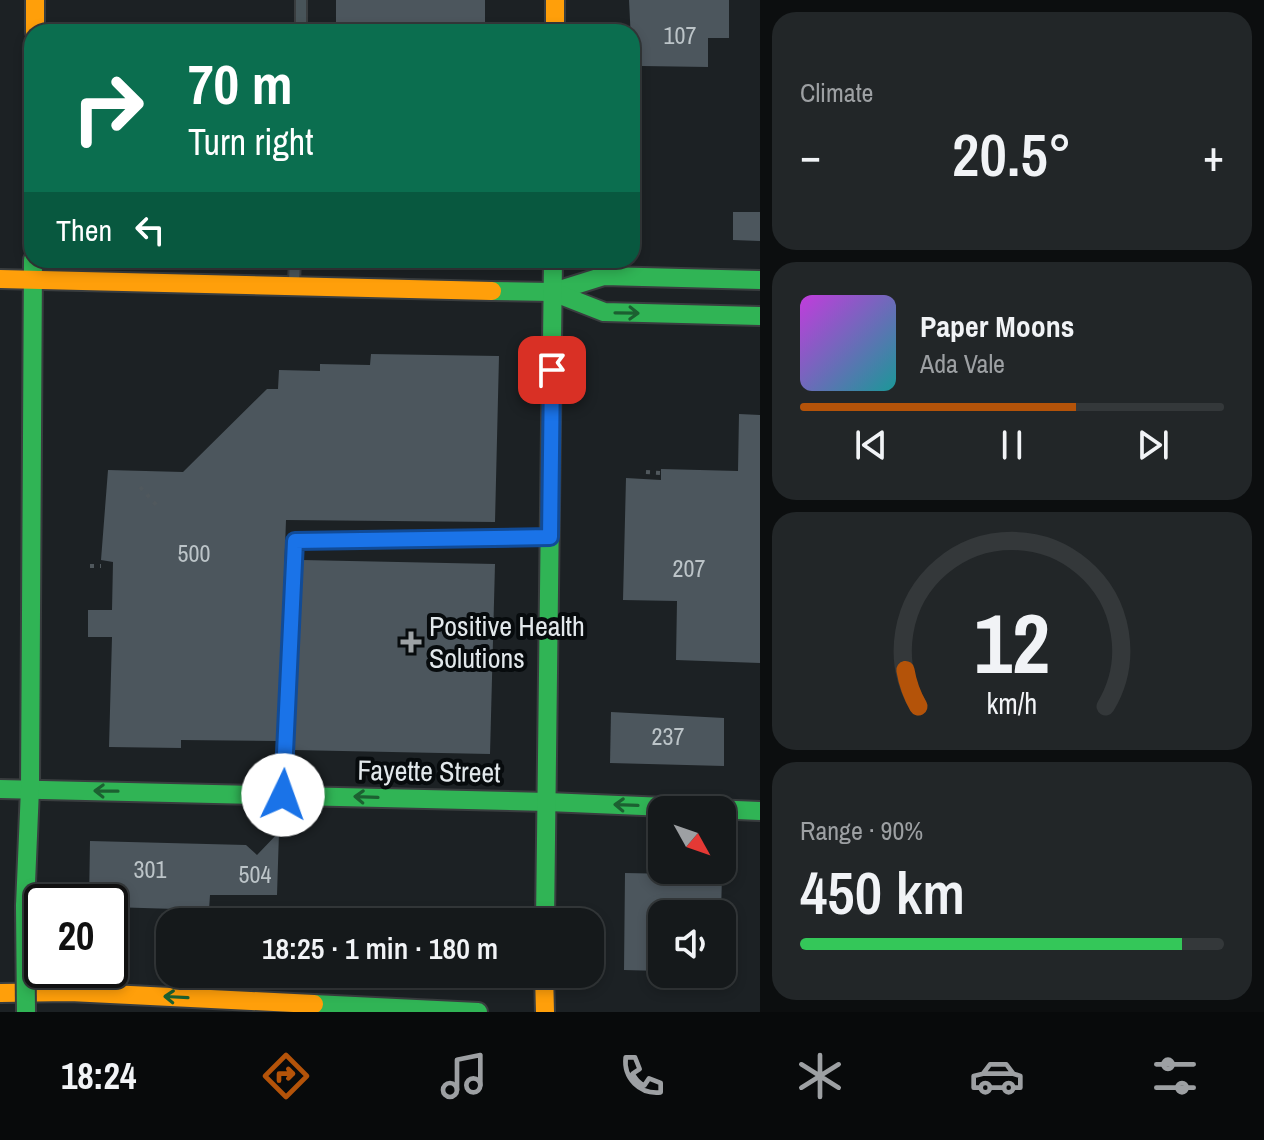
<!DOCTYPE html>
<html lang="en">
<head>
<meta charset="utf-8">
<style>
  :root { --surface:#15191b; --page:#222628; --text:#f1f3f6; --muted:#9da0a3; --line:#34383a; --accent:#b45309 }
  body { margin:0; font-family:"Archivo Narrow",sans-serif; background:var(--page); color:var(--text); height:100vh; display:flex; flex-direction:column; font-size:30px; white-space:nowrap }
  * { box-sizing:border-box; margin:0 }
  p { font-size:26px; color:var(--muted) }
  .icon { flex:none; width:44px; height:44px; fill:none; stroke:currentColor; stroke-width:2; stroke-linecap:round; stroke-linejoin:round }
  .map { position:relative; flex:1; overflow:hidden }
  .side { display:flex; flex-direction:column; gap:12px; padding:12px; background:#0c0e0f; width:504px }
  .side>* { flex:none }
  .guide { position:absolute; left:24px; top:24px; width:616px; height:244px; border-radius:24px; box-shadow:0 4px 12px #0003,0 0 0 2px var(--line); background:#0b6e4f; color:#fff; overflow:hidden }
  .needle { width:52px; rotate:130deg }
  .buttons { position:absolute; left:648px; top:796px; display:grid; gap:16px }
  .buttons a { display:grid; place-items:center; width:88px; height:88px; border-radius:16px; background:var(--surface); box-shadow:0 4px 12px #0003,0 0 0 2px var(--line); font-size:40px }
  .speed { position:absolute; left:24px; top:884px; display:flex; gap:16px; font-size:40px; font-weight:700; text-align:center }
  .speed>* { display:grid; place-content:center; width:104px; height:104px; border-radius:50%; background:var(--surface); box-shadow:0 4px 12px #0003,0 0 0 2px var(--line); line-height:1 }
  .speed .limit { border:4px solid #111; border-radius:12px; background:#fff; color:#111 }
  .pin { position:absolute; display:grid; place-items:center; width:68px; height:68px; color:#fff; margin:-34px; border-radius:16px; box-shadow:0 4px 12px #0006 }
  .me { position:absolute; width:88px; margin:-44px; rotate:3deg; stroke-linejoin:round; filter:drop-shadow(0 0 6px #0008) }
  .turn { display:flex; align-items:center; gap:28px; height:168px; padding:0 32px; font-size:36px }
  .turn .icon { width:104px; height:104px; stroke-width:2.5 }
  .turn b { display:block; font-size:56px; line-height:68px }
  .then { display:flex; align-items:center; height:76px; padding:0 32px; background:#0003; gap:16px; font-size:30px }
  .big { font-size:60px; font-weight:600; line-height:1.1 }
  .side .card { flex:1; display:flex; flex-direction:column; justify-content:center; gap:12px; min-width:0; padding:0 28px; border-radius:24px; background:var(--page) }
  .side .dial { align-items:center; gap:0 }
  .dial svg { height:208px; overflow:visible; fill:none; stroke:var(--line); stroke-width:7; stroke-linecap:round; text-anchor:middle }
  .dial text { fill:var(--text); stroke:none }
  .song { display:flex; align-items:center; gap:24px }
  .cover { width:96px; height:96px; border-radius:12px; background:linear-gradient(135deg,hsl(290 70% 55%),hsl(180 70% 35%)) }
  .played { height:8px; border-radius:4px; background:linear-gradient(90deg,var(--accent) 65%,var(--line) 65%) }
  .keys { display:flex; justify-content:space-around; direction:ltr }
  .heat { display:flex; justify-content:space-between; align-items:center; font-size:44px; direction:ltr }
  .charge { height:12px; border-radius:6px; background:linear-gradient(90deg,#34c759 90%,var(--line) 0) }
  .trip { position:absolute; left:156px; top:908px; width:448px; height:80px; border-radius:24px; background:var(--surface); box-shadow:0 4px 12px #0003,0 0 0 2px var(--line); font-weight:600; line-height:80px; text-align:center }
  .tabs { display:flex; height:128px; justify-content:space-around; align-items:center; background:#080a0b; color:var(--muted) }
  .tabs .icon { width:56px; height:56px }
  .tabs .selected { color:var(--accent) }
  .tabs b { font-size:36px; color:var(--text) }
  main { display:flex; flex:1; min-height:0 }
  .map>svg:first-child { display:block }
</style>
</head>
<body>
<main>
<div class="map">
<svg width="760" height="1012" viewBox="0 0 760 1012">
  <rect width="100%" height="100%" fill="#1c2124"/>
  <g fill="#4c565d">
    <rect x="336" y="0" width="149" height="32"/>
    <polygon points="629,0 729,0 729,38 708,38 708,67 642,66 642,61 632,61"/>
    <polygon points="733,212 760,212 760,241 733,240"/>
    <polygon points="371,354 499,356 495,522 286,520 278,741 181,740 181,748 109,747 112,637 88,637 88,610 112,610 113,562 101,560 108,470 183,472 267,389 278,389 279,370 320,371 320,364 370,365"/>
    <polygon points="739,414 760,415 760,663 676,660 677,601 623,600 626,478 661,480 661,469 738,471"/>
    <polygon points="302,560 495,564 490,754 293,750"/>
    <polygon points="611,712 724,718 724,766 610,763"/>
    <polygon points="279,832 277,895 210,895 209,910 110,907 110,902 89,902 90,841 246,845 257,855"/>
    <polygon points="625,873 722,875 721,914 662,914 662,971 624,970"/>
  </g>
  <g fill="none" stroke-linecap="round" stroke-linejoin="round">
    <g stroke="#393d3f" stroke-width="14">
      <g id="lane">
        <polyline points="301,32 301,0"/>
        <polyline points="294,282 295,260"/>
        <polyline points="283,795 295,541 548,537"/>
      </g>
    </g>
    <g stroke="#393d3f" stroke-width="22">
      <g id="fast">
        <polyline points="492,291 553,292 604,276 760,280"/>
        <polyline points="553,292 604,312 760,316"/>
        <polyline points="0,789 548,802 760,811"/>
        <polyline points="25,906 30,789 33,260"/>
        <polyline points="545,922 553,260"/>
        <polyline points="314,1004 478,1012"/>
      </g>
    </g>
    <g stroke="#393d3f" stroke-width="22">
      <g id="slow">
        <polyline points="35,0 35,32"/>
        <polyline points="555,0 555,32"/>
        <polyline points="0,279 492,291"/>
        <polyline points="544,974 545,1012"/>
        <polyline points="0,993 70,992 314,1004"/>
      </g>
    </g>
    <g stroke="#50585d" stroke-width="4" stroke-dasharray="4 6" stroke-linecap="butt">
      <polyline points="646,472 661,473"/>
      <polyline points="140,487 160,509"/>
      <polyline points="90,566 101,566"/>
    </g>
    <use href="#lane" stroke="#485459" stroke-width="10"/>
    <use href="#fast" stroke="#30b455" stroke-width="18"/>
    <use href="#slow" stroke="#ff9f0a" stroke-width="18"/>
    <g stroke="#393d3f" stroke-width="22" stroke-linecap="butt">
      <polyline id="fast-bridge" points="25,906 26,1012"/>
    </g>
    <use href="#fast-bridge" stroke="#30b455" stroke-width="18"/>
  </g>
  <defs><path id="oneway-shaft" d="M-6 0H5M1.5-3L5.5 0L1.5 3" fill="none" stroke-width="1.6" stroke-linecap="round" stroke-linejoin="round" transform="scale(2)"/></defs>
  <g stroke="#1c6031">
    <use href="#oneway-shaft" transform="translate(627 313) rotate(1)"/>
    <use href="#oneway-shaft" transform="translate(106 791) rotate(-179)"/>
    <use href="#oneway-shaft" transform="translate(366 797) rotate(-178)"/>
    <use href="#oneway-shaft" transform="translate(626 805) rotate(-178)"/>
    <use href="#oneway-shaft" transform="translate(176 997) rotate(-177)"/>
  </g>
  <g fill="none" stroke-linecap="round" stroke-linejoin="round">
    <g stroke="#114b97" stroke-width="20">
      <polyline id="route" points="283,795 295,541 550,537 552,370"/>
    </g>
    <use href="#route" stroke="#1a73e8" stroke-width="14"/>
  </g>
  <path fill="#9da2a5" stroke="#070b0d" stroke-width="3" d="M407 630h8v8h8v8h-8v8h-8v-8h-8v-8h8z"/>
  <g text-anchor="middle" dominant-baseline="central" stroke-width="8" stroke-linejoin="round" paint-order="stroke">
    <g font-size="24" fill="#bcc4c8">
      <text x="680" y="35">107</text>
      <text x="194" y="553">500</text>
      <text x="689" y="568">207</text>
      <text x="668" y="736">237</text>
      <text x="150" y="869">301</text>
      <text x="255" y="874">504</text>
    </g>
    <g font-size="28" fill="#e2e8eb" stroke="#070b0d" text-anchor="start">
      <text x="429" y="626">Positive Health<tspan x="429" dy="32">Solutions</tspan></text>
    </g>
    <g font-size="28" fill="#e2e8eb" stroke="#070b0d">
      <text transform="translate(429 771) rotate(1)">Fayette Street</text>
    </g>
  </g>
</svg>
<div class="buttons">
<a><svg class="needle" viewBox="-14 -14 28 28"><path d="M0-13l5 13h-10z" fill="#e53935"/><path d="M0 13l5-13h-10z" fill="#9da0a3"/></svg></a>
<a><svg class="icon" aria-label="sound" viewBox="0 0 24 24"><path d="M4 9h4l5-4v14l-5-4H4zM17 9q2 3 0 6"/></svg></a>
</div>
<div class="speed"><div class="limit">20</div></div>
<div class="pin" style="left:552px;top:370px;background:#d93025"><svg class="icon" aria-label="arrive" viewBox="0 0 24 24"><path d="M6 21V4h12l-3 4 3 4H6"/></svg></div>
<svg class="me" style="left:283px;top:795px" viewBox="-20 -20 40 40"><circle r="19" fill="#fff"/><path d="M0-13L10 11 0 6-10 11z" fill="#1a73e8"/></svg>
<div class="trip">18:25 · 1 min · 180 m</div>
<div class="guide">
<div class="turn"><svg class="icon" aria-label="right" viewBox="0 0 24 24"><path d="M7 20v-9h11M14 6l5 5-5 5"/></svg><div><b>70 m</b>Turn right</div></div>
<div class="then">Then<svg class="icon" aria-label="left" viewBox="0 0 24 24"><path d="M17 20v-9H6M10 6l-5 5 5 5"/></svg></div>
</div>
</div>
<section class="side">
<div class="card"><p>Climate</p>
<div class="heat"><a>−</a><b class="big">20.5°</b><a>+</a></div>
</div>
<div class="card">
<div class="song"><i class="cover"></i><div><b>Paper Moons</b><p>Ada Vale</p></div></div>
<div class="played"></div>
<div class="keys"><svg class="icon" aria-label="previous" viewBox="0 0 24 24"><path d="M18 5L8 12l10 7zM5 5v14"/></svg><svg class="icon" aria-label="pause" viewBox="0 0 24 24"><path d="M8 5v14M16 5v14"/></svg><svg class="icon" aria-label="next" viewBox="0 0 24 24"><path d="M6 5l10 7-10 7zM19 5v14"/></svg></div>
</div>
<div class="card dial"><svg viewBox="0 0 100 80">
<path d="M14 69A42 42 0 1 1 86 69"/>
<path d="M14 69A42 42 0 0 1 9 55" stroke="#b45309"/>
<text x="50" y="56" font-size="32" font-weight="700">12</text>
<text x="50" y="72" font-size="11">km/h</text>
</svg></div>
<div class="card"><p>Range · 90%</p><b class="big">450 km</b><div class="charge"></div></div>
</section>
</main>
<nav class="tabs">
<b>18:24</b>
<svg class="icon selected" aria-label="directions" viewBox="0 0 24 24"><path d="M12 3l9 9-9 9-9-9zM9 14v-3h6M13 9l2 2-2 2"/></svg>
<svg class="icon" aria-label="music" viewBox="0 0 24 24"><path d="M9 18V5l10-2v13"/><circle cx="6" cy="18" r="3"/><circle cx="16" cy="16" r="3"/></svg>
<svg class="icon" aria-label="phone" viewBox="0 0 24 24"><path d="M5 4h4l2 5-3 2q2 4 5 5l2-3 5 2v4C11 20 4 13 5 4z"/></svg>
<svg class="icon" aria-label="climate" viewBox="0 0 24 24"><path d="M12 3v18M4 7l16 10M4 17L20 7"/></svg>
<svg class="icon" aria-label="car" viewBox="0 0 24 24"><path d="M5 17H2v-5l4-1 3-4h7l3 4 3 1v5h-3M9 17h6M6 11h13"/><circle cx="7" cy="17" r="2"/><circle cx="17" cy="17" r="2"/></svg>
<svg class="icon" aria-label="filters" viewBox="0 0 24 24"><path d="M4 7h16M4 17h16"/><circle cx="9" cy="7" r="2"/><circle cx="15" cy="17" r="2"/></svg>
</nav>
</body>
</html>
